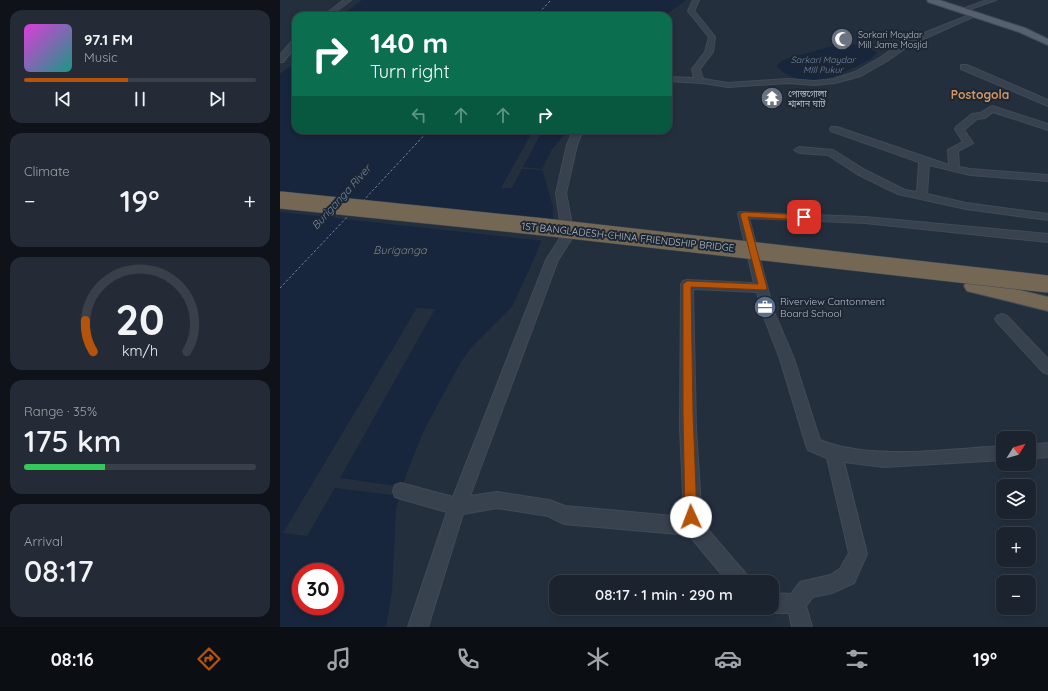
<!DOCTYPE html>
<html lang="en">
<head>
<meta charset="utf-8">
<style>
  :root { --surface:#1b232e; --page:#242b36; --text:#f1f3f6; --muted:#a0a4aa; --line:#39404a; --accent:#b45309 }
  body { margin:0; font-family:Quicksand,"Noto Sans Bengali",sans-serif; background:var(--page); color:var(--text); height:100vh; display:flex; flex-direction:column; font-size:15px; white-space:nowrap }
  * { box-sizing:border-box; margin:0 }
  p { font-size:13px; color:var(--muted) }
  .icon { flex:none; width:22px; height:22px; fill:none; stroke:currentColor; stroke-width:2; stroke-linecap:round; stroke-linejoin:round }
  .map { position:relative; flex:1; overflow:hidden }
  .drawer { display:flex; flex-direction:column; gap:10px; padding:10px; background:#0f1319; width:280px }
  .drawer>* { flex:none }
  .hud { position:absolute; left:12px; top:12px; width:380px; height:122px; border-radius:12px; box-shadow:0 2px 6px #0003,0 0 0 1px var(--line); background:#0b6e4f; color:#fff; overflow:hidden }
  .needle { width:26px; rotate:53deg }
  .buttons { position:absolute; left:716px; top:431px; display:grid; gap:8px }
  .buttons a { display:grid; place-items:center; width:40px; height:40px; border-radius:8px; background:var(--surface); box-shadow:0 2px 6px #0003,0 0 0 1px var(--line); font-size:20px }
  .speed { position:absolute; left:12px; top:563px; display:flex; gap:8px; font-size:20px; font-weight:700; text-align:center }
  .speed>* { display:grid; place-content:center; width:52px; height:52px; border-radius:50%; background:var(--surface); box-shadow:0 2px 6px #0003,0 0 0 1px var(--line); line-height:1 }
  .speed .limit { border:6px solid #d22; background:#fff; color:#111 }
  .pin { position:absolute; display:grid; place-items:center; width:34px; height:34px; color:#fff; margin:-17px; border-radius:8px; box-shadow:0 2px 6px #0006 }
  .me { position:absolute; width:44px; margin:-22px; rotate:358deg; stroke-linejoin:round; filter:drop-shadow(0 0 3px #0008) }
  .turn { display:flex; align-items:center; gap:14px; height:84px; padding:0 12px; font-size:18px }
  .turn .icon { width:52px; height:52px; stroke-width:2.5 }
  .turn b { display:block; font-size:28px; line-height:34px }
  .lanes { display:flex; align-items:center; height:38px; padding:0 12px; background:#0003; justify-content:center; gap:20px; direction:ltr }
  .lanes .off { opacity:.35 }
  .big { font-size:30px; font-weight:600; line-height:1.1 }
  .drawer .card { flex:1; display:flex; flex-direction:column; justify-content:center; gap:6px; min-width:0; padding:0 14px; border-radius:12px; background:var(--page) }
  .drawer .dial { align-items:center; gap:0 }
  .dial svg { height:104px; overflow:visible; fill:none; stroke:var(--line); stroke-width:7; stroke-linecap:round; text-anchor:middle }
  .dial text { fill:var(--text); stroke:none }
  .song { display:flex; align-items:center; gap:12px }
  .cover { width:48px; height:48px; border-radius:6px; background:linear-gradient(135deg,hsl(300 70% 55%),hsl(170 70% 35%)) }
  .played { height:4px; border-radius:2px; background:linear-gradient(90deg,var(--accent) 45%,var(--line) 45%) }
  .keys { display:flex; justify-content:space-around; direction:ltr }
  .heat { display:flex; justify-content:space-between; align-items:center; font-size:22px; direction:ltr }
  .charge { height:6px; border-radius:3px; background:linear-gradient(90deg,#34c759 35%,var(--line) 0) }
  .trip { position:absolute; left:269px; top:575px; width:230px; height:40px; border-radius:12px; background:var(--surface); box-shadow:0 2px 6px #0003,0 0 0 1px var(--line); font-weight:600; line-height:40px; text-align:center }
  .tab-bar { display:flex; height:64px; justify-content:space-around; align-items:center; background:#0b0e12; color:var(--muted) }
  .tab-bar .icon { width:28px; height:28px }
  .tab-bar .current { color:var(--accent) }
  .tab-bar b { font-size:18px; color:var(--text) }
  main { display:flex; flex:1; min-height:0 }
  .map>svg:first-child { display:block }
</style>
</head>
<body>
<main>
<section class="drawer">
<div class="card">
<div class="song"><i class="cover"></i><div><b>97.1 FM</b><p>Music</p></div></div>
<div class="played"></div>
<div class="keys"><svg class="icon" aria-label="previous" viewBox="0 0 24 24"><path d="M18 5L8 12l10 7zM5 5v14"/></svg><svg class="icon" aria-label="pause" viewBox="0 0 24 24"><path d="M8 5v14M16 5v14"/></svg><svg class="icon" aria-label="next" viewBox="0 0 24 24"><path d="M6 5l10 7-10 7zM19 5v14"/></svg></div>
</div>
<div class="card"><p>Climate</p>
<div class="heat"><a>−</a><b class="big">19°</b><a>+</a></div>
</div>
<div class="card dial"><svg viewBox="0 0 100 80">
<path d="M14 69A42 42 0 1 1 86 69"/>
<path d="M14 69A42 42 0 0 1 8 45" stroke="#b45309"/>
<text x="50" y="56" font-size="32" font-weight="700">20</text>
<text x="50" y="72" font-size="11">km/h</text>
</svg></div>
<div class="card"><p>Range · 35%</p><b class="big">175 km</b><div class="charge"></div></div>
<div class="card"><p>Arrival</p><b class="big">08:17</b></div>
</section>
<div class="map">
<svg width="768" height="627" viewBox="0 0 768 627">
  <rect width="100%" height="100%" fill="#242f3e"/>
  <g fill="#17263c" fill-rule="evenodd">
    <polygon points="82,0 406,0 384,16 61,16"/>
    <path d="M 563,43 L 583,46 L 597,52 L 591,59 L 585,62 C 572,68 558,75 544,80 C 529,84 508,78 497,67 L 498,64 L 503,60 Z"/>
    <path d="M 16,62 L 16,130 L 289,130 L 272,149 L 262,169 L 273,207 L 273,219 L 260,244 L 254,259 L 232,307 L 190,349 L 181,362 L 144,430 L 126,475 L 116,509 L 112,592 L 106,627 L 0,627 L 0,74 ZM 21,572 L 55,572 L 55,606 L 21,606 Z"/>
  </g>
  <g fill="#242f3e">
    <polygon points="251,134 260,135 243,167 262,169 262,170 242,169 232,188 221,188"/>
    <polygon points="0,194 272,225 264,241 0,212"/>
    <polygon points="137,308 155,309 60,478 123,487 120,496 55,488 27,536 3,533"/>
  </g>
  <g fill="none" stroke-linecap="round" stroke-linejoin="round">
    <g stroke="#6d86a8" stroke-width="1" stroke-dasharray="2.5 2" stroke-linecap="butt">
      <polyline points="256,16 271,0"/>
      <polyline points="83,201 149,130"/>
      <polyline points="0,288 69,215"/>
    </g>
    <g stroke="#414a57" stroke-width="2">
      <g id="minor">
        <polygon points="64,0 71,0 50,16 43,16"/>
        <polygon points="413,0 419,0 414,11 435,37 433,52 420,69 422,77 424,79 448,83 508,79 534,81 554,79 575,72 601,57 624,41 692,14 697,15 630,45 607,61 581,76 555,83 534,85 508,83 448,87 422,83 388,81 388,77 414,78 412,69 425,52 429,37 408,11"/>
        <polygon points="707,0 716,0 682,12 677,11"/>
        <polygon points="13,40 16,40 16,46 3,62 0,62 0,55"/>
        <polygon points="681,65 687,65 768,100 768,106 681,69"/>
        <polygon points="712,106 768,124 768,130 713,112 705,118 697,119 684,130 693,143 678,151 679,167 690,169 768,175 768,181 690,175 649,165 647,194 686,203 768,214 768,220 686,209 618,194 577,174 548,155 519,153 514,150 519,147 553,150 585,170 625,190 637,192 639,162 551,131 550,129 551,127 557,127 669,165 668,150 683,142 675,129 676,127 692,114 700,113"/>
        <path d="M 293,130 L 303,130 L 297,145 L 286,193 L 294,235 L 278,260 L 190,496 L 217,492 L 269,500 L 285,506 L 404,517 L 400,428 L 401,284 L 403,281 L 407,280 L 474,283 L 458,214 L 459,212 L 585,217 L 768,234 L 768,242 L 585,223 L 469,218 L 494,312 L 514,359 L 540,440 C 592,461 667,449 723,446 L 723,460 L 604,467 L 564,462 L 587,554 L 574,583 L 552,593 L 533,597 L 526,606 L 532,627 L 512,627 L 509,613 L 492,613 L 484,608 L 492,608 L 492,593 L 511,594 L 520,582 L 550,575 L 560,569 L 569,553 L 547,458 L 528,450 L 526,445 L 500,359 L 482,312 L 477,292 L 413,289 L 416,428 L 422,523 L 467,575 L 469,582 L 448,582 L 409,535 L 284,524 L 268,516 L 217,508 L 183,514 L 148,627 L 128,627 L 167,512 L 121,499 L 115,497 L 113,491 L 115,485 L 121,483 L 173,497 L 266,260 L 282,235 L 276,193 L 287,145 Z"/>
        <polygon points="722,314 727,316 768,359 768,374 763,372 717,322 715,319 717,316"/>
        <polygon points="768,443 768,457 749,459 749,445"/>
      </g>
    </g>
    <g stroke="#414a57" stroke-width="2">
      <polygon id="major" points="647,0 659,0 745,28 768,39 768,45 739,32 648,2"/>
    </g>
    <g stroke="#434c59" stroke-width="2">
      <polygon id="highway" points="694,279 768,297 768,311 687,291 684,286 687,281"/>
    </g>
    <use href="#minor" fill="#38414e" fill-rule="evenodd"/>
    <use href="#major" fill="#56606e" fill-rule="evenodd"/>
    <use href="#highway" fill="#746855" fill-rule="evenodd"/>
    <g stroke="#434c59" stroke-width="18" stroke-linecap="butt">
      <polyline id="highway-bridge" points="0,200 264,227 768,284"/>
    </g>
    <use href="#highway-bridge" stroke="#746855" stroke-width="17"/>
  </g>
  <polygon fill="#b45309" stroke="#753606" points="464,212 524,215 528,217 524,220 468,217 487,288 486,290 411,287 413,412 417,517 416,521 411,523 407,521 405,517 403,412 403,284 407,281 478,284 460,214"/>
  <defs>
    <g id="mosque-disc" transform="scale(1.15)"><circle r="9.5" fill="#6b7280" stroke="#1d2633"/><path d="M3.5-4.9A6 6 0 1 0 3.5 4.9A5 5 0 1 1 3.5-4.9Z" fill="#fff"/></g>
    <g id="temple-disc" transform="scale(1.15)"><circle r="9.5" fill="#6b7280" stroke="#1d2633"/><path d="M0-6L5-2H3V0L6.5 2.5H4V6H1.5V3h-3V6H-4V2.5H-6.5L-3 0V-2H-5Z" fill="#fff"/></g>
    <g id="office-disc" transform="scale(1.15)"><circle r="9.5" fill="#5c6f8a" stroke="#1d2633"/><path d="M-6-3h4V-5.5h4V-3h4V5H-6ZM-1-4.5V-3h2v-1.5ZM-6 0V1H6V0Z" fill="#fff"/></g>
  </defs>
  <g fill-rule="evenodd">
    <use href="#mosque-disc" x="562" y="39"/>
    <use href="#temple-disc" x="492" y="98"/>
    <use href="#office-disc" x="485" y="307"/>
  </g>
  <g text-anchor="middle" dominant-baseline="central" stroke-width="4" stroke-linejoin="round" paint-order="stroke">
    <g font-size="9" fill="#b4bcc9" stroke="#1d2633" text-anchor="start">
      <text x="578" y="34">Sorkari Moydar<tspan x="578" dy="10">Mill Jame Mosjid</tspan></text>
      <text x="508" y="93">পোস্তগোলা<tspan x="508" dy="10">শ্মশান ঘাট</tspan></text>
    </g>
    <g font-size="9" font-style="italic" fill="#6d86a8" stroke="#1d2633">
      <text x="543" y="59">Sarkari Maydar<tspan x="543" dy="10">MIll Pukur</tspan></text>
    </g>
    <g font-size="10" fill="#b4bcc9" stroke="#1d2633">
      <text transform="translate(348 237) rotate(6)">1ST BANGLADESH-CHINA FRIENDSHIP BRIDGE</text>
    </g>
    <g font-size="10" fill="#b4bcc9" stroke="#1d2633" text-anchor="start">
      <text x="500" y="301">Riverview Cantonment<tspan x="500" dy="12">Board School</tspan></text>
    </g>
    <g font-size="11" font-style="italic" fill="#6d86a8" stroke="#1d2633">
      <text transform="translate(61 197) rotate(-48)">Buriganga River</text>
      <text x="120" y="250">Buriganga</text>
    </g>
    <g font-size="12" font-weight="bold" fill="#d59563" stroke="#1d2633">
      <text x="700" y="94">Postogola</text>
    </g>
  </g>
</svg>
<div class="buttons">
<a><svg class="needle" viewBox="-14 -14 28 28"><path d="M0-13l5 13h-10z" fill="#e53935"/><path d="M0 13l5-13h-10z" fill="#a0a4aa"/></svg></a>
<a><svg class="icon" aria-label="layers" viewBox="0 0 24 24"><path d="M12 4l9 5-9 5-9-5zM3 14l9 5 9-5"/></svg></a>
<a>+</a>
<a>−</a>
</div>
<div class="speed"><div class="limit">30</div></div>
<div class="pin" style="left:524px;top:217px;background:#d93025"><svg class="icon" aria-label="arrive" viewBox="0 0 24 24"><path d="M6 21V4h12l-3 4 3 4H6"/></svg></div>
<svg class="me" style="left:411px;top:517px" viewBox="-20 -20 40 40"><circle r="19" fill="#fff"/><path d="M0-13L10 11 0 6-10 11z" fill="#b45309"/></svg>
<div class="trip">08:17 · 1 min · 290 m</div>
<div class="hud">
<div class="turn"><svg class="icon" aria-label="right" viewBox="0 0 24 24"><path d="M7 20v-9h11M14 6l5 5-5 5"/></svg><div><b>140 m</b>Turn right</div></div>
<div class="lanes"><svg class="icon off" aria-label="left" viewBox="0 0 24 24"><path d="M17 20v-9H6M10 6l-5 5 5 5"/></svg><svg class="icon off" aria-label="ahead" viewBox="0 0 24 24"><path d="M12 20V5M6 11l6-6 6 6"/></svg><svg class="icon off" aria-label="ahead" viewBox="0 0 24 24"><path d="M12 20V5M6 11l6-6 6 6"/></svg><svg class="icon" aria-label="right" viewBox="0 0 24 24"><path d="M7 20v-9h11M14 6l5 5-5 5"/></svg></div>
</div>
</div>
</main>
<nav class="tab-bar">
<b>08:16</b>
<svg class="icon current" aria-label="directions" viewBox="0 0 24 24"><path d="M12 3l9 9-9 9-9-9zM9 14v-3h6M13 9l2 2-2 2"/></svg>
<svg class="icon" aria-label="music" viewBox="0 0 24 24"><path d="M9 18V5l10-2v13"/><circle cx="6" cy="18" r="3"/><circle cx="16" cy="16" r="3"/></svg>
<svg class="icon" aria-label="phone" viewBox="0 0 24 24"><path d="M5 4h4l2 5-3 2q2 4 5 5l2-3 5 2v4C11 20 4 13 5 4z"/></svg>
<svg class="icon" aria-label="climate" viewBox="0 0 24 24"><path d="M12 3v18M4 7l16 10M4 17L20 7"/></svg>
<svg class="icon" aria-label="car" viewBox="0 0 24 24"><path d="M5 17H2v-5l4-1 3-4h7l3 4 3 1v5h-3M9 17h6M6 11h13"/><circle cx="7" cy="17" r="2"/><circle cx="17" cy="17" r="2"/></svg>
<svg class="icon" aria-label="filters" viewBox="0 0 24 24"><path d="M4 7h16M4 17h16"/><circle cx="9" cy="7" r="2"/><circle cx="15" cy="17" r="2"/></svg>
<b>19°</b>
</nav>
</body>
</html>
